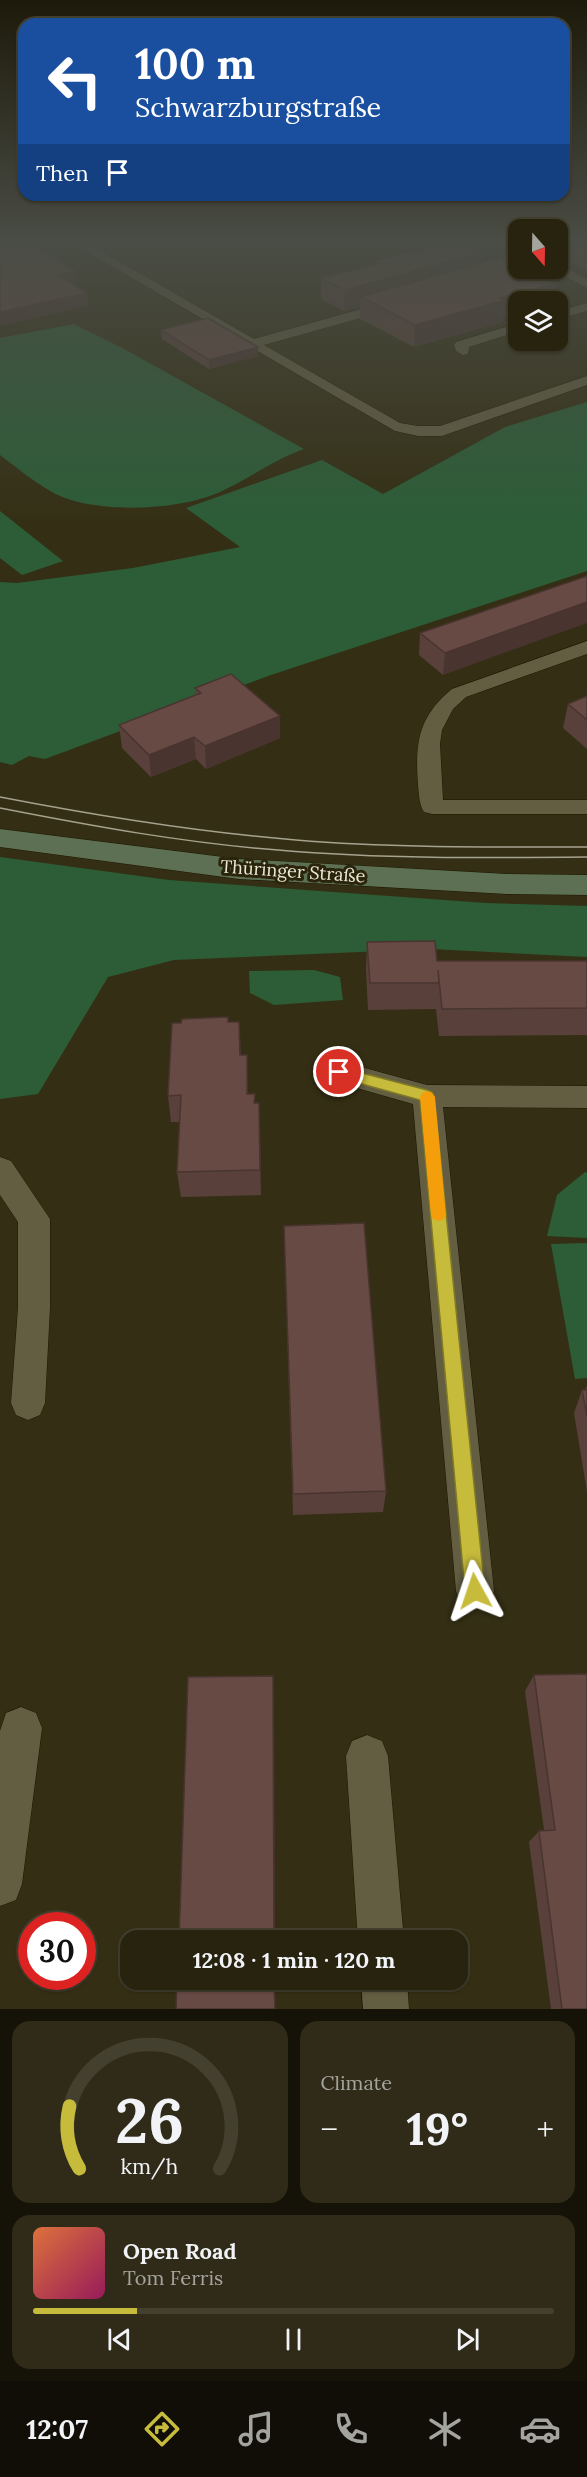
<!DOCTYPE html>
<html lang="en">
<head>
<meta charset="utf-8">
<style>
  :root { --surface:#27230f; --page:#2f2b18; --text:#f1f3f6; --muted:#a4a49e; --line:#43402f; --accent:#c7bb3b }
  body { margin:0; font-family:Lora,serif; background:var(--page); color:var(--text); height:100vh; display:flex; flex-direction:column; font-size:22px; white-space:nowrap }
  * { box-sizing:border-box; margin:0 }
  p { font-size:20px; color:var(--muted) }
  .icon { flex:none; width:33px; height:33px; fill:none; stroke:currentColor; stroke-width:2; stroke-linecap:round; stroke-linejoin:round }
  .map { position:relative; height:2009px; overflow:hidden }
  .sheet { display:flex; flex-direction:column; gap:12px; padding:12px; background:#151308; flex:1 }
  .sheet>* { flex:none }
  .guide { position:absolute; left:18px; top:18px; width:552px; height:183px; border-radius:18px; box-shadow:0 2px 4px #0004,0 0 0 2px var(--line); background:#1a4fa0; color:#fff; overflow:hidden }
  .needle { width:39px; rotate:160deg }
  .tools { position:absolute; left:508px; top:219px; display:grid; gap:12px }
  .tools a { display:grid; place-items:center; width:60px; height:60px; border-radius:12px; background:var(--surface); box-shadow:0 2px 4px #0004,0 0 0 2px var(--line); font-size:30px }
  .speed { position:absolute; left:18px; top:1912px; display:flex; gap:12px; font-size:30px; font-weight:700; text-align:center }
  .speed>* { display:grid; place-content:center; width:78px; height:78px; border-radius:50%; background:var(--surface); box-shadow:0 2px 4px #0004,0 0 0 2px var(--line); line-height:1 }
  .speed .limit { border:9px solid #d22; background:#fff; color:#111 }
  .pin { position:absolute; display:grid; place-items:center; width:51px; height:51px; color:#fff; margin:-26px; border:3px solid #fff; border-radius:50%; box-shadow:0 2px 6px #0007 }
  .me { position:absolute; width:66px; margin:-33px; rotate:355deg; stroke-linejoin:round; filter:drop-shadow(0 0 4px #0008) }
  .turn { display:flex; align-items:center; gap:21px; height:126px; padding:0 18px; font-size:27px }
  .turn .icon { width:78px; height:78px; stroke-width:2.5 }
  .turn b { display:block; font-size:42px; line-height:51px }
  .then { display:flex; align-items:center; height:57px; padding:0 18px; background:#0003; gap:12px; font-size:22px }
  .big { font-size:45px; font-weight:700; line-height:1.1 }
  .sheet .tile { flex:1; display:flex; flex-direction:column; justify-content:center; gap:9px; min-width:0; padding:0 21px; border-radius:18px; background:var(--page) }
  .sheet .dial { align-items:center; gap:0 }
  .dial svg { height:156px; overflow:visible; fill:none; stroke:var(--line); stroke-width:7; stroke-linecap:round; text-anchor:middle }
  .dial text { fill:var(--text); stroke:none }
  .song { display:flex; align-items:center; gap:18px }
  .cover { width:72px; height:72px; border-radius:9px; background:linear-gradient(135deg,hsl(20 70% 55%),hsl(330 70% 35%)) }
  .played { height:6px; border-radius:3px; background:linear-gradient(90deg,var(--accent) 20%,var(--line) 20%) }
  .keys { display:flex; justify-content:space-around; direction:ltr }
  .heat { display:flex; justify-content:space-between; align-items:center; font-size:33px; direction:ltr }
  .sheet .tiles { flex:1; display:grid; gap:12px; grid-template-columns:1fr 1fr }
  .tile:last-child { grid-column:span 2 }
  .trip { position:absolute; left:120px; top:1930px; width:348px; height:60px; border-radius:18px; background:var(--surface); box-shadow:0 2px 4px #0004,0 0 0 2px var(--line); font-weight:700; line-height:60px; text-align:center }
  .dock { display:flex; height:96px; justify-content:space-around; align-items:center; background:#100e06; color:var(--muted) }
  .dock .icon { width:42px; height:42px }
  .dock .selected { color:var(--accent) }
  .dock b { font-size:27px; color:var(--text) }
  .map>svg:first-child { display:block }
</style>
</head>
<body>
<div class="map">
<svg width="587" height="2009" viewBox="0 0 587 2009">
  <rect width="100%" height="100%" fill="#342f14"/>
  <g fill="#2c5d37">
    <path d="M 74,324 L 126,350 L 304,449 C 275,459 250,478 222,491 C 181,511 93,515 52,492 C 34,482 17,468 0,455 L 0,338 Z"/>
    <polygon points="587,402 587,571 271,675 45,759 29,756 12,765 0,762 0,582 17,583 133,568 240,547 186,508 322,460 383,494 505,427"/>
    <polygon points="0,511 63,561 22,575 0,558"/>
    <polygon points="0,857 169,880 486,903 587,906 587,957 431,949 174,960 108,977 38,1094 0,1099"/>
    <polygon points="314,970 340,977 343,1000 274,1005 250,993 249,971"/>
    <polygon points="585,1172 587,1173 587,1238 547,1236 557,1195"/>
    <polygon points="587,1243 587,1378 575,1379 551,1244"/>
  </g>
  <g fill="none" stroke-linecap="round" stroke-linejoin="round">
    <g stroke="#1c1700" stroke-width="1">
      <g id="street">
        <polygon points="72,243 87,243 254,339 390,301 400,301 402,304 400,307 264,345 400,423 418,426 440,426 587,376 587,385 442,436 418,436 395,431"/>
        <polygon points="498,243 519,245 519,253 500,246"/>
        <polygon points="558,263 587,279 587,288 554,270 558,268"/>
        <polygon points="587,303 587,311 558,319 558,311"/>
        <polygon points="519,323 519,331 469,347 468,354 463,355 456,351 454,345 456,342"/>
        <path d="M 587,641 L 587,654 L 466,697 L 453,709 L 442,730 L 440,744 L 443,800 L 587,800 L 587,814 L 432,814 L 424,812 C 419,804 419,794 418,785 C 415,743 418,717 452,689 Z"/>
        <polygon points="339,1061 427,1085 587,1086 587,1108 443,1107 494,1591 489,1605 475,1610 461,1605 456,1591 413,1104 329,1080 325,1072 329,1064"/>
        <polygon points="0,1157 11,1161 50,1219 50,1308 45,1403 40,1415 28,1420 16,1415 11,1403 18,1308 18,1222 0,1195"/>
        <polygon points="21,1707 36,1713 42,1728 22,1884 16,1900 0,1906 0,1731 6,1713"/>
        <polygon points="367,1735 382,1741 388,1756 404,1941 358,1941 346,1756 352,1741"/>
        <polygon points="361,1980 407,1980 409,2009 363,2009"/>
      </g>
    </g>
    <g stroke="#1c1700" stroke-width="1">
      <polygon id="secondary" points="0,829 239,859 507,874 587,875 587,895 507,894 239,879 0,847"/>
    </g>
    <use href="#street" fill="#635e42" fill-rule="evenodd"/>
    <use href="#secondary" fill="#5d7053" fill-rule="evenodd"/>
    <g stroke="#a5a28e" stroke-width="1.5">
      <path d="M 0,797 C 98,816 197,832 296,840 C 393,848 490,847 587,847"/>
      <path d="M 0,808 C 92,826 185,843 278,850 C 381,859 484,858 587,857"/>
    </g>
  </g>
  <g fill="#59403b">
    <polygon points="587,243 587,271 566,259 567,250"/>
    <polygon points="484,252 483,263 519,302 519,313 503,318 502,322 414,347 360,319 360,307 344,311 321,299 321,278 374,265 374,261"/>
    <polygon points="161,330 258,356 209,369 162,339"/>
    <polygon points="587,576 443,675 419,655 420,633"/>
    <polygon points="195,688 280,738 206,769 196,759 151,777 122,748 119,725 196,695"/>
    <polygon points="587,696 587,749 563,728 568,704"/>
    <polygon points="367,942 437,961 587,961 587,1035 439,1036 436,1009 368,1010 366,969"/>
    <polygon points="228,1022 241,1055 248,1082 248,1094 255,1103 260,1130 261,1195 181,1197 177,1172 180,1122 171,1122 168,1096 181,1023"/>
    <polygon points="284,1226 386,1491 383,1512 293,1515"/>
    <polygon points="587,1385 587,1492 574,1413 582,1390 585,1390"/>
    <polygon points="534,1675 587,2009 551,2009 529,1842 539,1831 544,1830 525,1691"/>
  </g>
  <g fill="#493430">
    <polygon points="558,243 573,243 558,250"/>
    <polygon points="484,252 482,273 361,297 360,307 344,311 345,290"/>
    <polygon points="76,271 77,283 59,287 58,275"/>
    <polygon points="557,283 554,302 519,302 519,313 503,318 502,322 414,347 415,325 499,298"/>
    <polygon points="87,293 88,306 0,326 0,312"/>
    <polygon points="258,347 258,356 209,369 209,360"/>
    <polygon points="587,602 587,623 443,675 445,653"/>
    <polygon points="280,716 280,738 206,769 205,746"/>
    <polygon points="194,737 196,759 151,777 149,755"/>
    <polygon points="239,1022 241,1049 241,1082 240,1055"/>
    <polygon points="247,1055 248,1082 248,1121 247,1094"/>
    <polygon points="259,1103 260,1130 261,1195 260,1170"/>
    <polygon points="273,1676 274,1692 275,1941 274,1941"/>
  </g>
  <g fill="#684a45" stroke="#493430" stroke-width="1.5">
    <polygon points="0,243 32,243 76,271 58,275 87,293 0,312"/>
    <polygon points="447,243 464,243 484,252 345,290 321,278 379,264 374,261"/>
    <polygon points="584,243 587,243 587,261 567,250"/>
    <polygon points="499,258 519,267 519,268 523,268 557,283 499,298 505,300 415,325 361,297"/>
    <polygon points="208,318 258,347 209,360 161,330"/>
    <polygon points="587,576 587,602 445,653 420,633"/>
    <polygon points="231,674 280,716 205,746 194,737 149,755 119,725 201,693 195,688"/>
    <polygon points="587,696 587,720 568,704"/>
    <polygon points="435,941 437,961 587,961 587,1008 442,1009 438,970 439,983 370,983 367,942"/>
    <polygon points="228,1017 228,1022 239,1022 240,1055 247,1055 247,1094 255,1094 254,1103 259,1103 260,1170 177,1172 181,1095 168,1096 172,1023 181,1023 182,1019"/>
    <polygon points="364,1223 386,1491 293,1494 284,1226"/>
    <polygon points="582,1390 587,1390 587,1416"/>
    <polygon points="587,1674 587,2009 562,2009 539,1831 555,1830 534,1675"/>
    <polygon points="273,1676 274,1941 179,1941 188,1677"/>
    <polygon points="177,1980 274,1980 275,2009 176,2009"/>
  </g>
  <linearGradient id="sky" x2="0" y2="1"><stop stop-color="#1d1a0b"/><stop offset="0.46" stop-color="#4a4d45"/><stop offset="1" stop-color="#4a4d45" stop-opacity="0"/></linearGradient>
  <rect width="587" height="524" fill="url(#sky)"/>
  <polygon fill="#c7bb3b" stroke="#817a26" stroke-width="1.5" points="339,1067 427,1090 432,1092 434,1096 485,1591 482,1598 475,1601 468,1598 465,1591 420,1100 333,1076 331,1072 333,1068"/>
  <polygon fill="#f59e0b" points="427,1091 432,1093 435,1097 446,1215 444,1219 439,1221 433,1219 431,1215 420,1097 422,1093"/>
  <g text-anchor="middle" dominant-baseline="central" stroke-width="6" stroke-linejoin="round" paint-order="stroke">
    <g font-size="18" fill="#eae7d7" stroke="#2a250a">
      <text transform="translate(293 871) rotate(4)">Thüringer Straße</text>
    </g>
  </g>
</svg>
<div class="tools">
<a><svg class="needle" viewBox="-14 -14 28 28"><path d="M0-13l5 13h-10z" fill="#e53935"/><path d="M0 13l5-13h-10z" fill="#a4a49e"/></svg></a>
<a><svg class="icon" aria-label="layers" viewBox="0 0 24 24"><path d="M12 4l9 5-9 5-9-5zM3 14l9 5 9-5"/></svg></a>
</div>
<div class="speed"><div class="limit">30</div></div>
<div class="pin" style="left:339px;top:1072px;background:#d93025"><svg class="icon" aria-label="arrive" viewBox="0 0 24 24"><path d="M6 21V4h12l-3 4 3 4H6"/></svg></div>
<svg class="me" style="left:475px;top:1591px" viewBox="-20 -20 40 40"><path d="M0-17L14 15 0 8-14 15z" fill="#c7bb3b" stroke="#fff" stroke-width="4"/></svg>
<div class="trip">12:08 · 1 min · 120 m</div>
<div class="guide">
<div class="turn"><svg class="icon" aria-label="left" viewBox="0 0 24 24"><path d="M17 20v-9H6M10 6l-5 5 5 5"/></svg><div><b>100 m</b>Schwarzburgstraße</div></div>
<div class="then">Then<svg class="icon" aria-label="arrive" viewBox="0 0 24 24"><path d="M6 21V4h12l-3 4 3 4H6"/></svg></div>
</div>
</div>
<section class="sheet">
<div class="tiles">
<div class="tile dial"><svg viewBox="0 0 100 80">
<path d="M14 69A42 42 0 1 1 86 69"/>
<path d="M14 69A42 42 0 0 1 9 37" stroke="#c7bb3b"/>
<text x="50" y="56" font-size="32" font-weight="700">26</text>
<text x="50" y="72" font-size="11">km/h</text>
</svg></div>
<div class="tile"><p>Climate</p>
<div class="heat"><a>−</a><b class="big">19°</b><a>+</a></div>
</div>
<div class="tile">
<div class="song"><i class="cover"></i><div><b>Open Road</b><p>Tom Ferris</p></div></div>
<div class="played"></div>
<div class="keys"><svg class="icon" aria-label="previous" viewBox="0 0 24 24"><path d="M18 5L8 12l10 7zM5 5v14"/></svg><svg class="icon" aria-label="pause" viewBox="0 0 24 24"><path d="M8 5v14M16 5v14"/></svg><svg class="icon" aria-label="next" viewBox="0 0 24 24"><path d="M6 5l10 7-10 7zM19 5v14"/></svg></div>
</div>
</div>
</section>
<nav class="dock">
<b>12:07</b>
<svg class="icon selected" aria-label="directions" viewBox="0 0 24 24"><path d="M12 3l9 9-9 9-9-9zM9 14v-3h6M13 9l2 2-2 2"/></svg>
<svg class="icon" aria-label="music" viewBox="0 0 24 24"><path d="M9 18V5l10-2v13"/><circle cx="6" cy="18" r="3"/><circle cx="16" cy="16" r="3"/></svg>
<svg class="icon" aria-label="phone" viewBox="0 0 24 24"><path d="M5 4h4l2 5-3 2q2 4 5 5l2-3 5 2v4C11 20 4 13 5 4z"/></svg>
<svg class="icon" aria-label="climate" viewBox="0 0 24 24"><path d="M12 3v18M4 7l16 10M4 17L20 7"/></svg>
<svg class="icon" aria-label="car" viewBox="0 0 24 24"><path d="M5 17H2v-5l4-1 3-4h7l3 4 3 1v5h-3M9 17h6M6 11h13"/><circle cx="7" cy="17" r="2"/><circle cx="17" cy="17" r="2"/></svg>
</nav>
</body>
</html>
